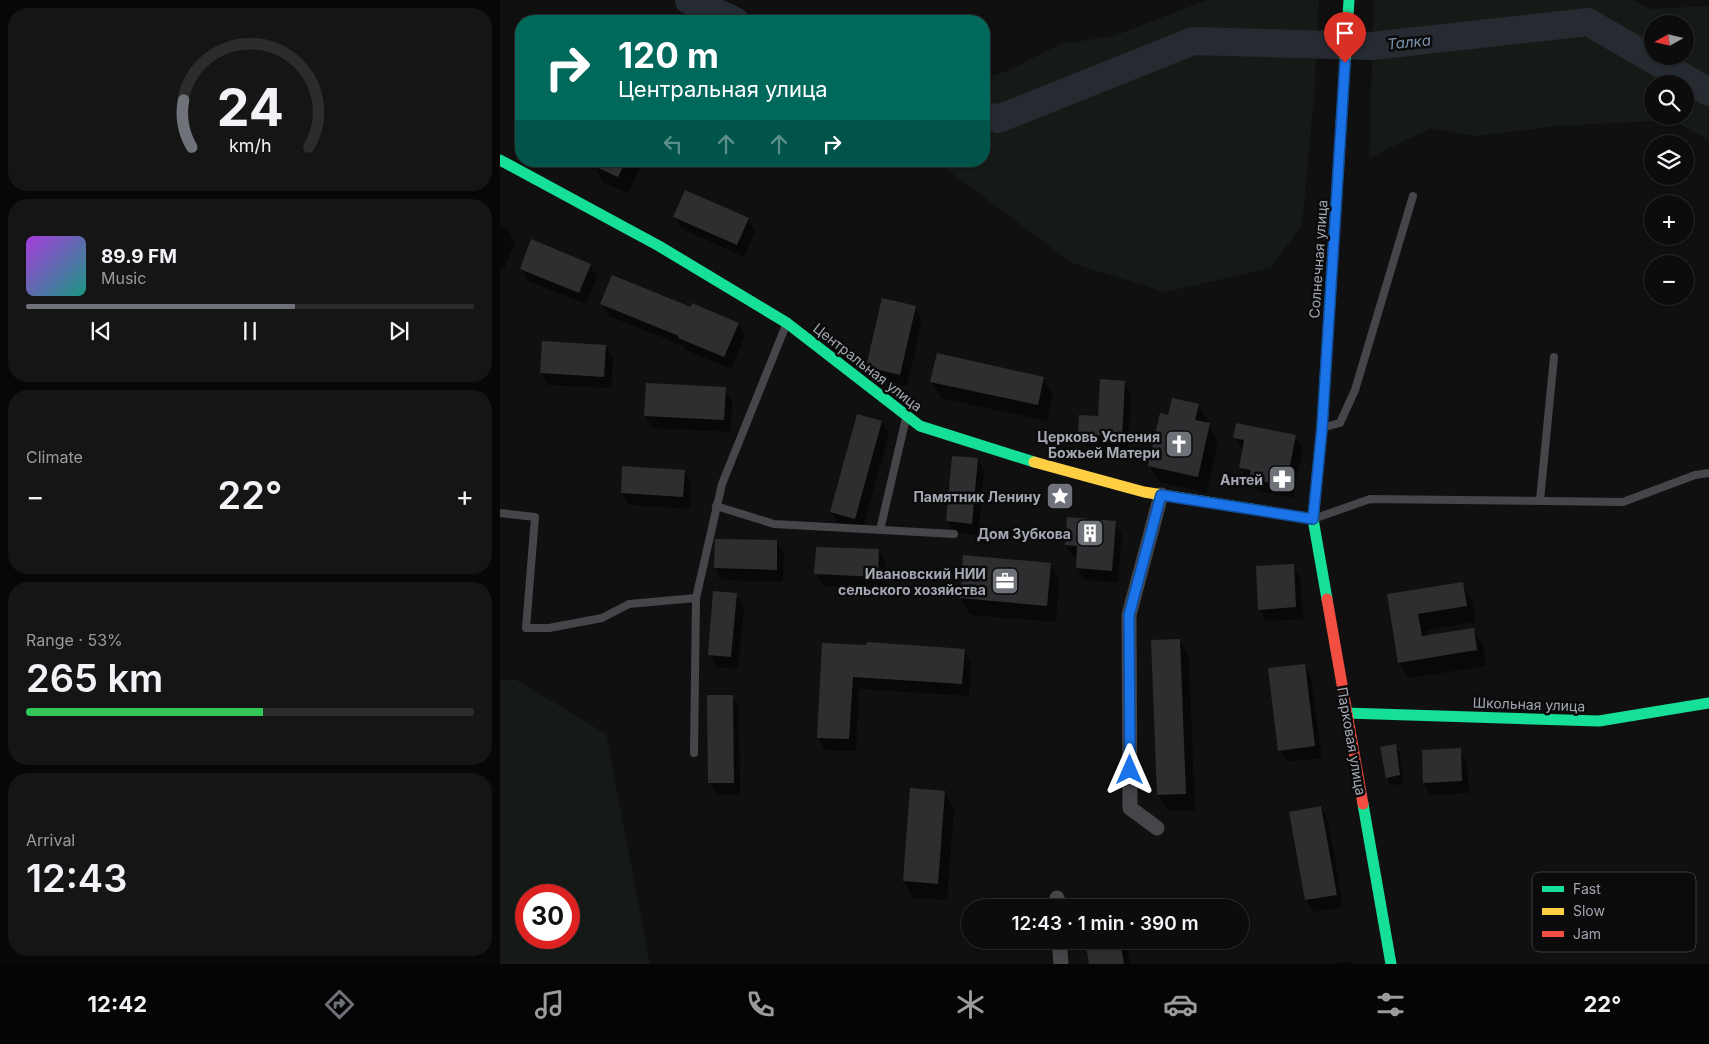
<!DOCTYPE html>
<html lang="en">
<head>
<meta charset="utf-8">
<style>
  :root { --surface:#0c0c0d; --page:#151516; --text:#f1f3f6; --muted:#9a9b9d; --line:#2c2c2e; --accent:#6f7279 }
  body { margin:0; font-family:Inter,sans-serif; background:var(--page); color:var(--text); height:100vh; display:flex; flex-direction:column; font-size:19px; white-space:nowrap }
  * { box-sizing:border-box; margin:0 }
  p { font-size:16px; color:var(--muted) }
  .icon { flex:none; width:28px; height:28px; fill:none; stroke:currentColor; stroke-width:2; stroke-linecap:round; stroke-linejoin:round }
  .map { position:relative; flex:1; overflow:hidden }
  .details { display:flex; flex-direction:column; gap:8px; padding:8px; background:#070707; width:500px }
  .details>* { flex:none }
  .banner { position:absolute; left:15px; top:15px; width:475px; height:152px; border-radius:20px; box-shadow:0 1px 4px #0004,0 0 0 1px var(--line); background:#00695c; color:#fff; overflow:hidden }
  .needle { width:32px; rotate:262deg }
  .fabs { position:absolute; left:1144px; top:15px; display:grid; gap:10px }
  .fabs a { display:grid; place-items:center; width:50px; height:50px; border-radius:50%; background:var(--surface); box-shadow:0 1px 4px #0004,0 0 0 1px var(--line); font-size:25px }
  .speed { position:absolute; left:15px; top:884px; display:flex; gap:10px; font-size:25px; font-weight:700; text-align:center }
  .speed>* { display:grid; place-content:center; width:65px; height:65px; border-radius:50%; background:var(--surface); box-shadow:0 1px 4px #0004,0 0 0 1px var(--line); line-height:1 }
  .speed .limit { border:8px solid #d22; background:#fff; color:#111 }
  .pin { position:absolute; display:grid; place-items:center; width:42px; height:42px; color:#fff; margin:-51px -21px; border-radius:50% 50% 50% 0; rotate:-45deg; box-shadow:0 0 5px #0007 }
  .pin .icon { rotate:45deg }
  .me { position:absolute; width:55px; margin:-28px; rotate:0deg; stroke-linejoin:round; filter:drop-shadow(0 0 4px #0008) }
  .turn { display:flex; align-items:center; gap:18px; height:105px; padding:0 20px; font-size:22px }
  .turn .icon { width:65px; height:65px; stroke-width:2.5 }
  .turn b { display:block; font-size:35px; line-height:42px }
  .lanes { display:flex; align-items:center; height:48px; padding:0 20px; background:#0003; justify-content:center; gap:25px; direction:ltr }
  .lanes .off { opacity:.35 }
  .big { font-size:38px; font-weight:600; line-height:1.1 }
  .details .widget { flex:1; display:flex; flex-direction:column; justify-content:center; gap:8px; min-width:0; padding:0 18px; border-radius:20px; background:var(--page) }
  .details .dial { align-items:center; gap:0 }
  .dial svg { height:130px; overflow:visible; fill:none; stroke:var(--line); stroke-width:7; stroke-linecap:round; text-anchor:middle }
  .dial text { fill:var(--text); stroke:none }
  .song { display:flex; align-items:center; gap:15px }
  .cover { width:60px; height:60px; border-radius:8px; background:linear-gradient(135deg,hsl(280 70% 55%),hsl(170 70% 35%)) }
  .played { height:5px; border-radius:2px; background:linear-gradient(90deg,var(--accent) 60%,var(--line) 60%) }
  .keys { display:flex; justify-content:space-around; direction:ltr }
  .heat { display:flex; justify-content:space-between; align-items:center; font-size:28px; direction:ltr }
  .charge { height:8px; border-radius:4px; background:linear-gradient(90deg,#34c759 53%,var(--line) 0) }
  .trip { position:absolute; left:461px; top:899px; width:288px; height:50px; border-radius:25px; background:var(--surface); box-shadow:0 1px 4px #0004,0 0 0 1px var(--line); font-weight:600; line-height:50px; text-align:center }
  .tab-bar { display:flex; height:80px; justify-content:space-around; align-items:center; background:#050505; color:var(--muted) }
  .tab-bar .icon { width:35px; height:35px }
  .tab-bar .on { color:var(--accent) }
  .tab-bar b { font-size:22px; color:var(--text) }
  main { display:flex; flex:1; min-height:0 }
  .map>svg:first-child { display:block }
</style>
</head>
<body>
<main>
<section class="details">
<div class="widget dial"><svg viewBox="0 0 100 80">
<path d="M14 69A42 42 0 1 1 86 69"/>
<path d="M14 69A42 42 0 0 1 9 40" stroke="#6f7279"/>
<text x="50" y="56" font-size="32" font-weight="700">24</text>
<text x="50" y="72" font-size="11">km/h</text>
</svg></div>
<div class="widget">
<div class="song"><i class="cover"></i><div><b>89.9 FM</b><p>Music</p></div></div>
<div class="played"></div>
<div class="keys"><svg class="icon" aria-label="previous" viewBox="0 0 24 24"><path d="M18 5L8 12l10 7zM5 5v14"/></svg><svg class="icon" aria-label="pause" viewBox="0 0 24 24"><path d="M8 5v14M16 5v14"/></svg><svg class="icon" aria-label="next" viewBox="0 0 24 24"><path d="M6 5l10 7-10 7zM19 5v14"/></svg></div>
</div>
<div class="widget"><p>Climate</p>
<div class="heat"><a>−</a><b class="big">22°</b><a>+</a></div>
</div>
<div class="widget"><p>Range · 53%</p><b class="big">265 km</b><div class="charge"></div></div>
<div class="widget"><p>Arrival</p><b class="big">12:43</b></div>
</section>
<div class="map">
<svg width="1209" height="964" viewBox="0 0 1209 964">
  <rect width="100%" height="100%" fill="#101011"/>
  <g fill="#161a17" fill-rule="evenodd">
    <polygon points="707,0 819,0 814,98 802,225 771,268 665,292 572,263 436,161 484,161 484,79 508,71 561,44 614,36"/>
    <path d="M 874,0 L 1134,0 L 1151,9 L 1209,6 L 1209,140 L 1172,120 L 1057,126 L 976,136 L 931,128 L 869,158 ZM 1152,24 L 1185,24 L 1185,56 L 1152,56 ZM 1152,84 L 1185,84 L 1185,116 L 1152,116 Z"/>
    <path d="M 15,679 L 106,734 L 150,964 L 0,964 L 0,680 ZM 26,895 L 69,895 L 69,938 L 26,938 Z"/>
  </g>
  <g fill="#0007">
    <polygon points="21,70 21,89 17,81"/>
    <polygon points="96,161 143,161 128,193 103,182 94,165"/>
    <polygon points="175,217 248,219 255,231 244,257 182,229"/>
    <polygon points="0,226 8,229 15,242 4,269 0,267"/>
    <polygon points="90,265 97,277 86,304 28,281 21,268"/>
    <polygon points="102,304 192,308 238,324 245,336 231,369 186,350 184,346 109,316"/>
    <polygon points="415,308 422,320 407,386 375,379 368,367"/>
    <polygon points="106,346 113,359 111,388 48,385 41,372"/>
    <polygon points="543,378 553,395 547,421 441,398 432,381"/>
    <polygon points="624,382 631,395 628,449 586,446 579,434 599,417"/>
    <polygon points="147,385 225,389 232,401 231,432 152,428 145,416"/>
    <polygon points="698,405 708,421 707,424 709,424 718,441 707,493 659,482 649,465 669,417"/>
    <polygon points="382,422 389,434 362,531 338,524 331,512"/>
    <polygon points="795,436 803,448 793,498 758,491 752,481 747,480 740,468 744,451 742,450 735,438"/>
    <polygon points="477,459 484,471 478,535 455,533 448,521"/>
    <polygon points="184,471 191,483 190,509 129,505 122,493"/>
    <polygon points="615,523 622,535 618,583 584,580 577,568 578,557 573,557 566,545"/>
    <polygon points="277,542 284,554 283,582 222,580 215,568"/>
    <polygon points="379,551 386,563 385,589 323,586 316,574"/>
    <polygon points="465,557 550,564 559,580 556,622 470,615 461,598"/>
    <polygon points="793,565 800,578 803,619 766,621 759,609"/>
    <polygon points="962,583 972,600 975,622 927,630 928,637 973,629 983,646 986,666 909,678 899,662 889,595"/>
    <polygon points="236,595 244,607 238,669 216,667 209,654"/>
    <polygon points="680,640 689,657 695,810 668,811 658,794"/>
    <polygon points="323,644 464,650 471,662 469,696 359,689 356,751 325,750 318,737"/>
    <polygon points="804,665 811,677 822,758 787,762 779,750"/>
    <polygon points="232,696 239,708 240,795 217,795 210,783"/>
    <polygon points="895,746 900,753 903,783 891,786 887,778"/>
    <polygon points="960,750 967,762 969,793 931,795 924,783"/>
    <polygon points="411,790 445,793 454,809 447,900 413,898 404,881"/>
    <polygon points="821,808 828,820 843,907 813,912 806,900 790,813"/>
    <polygon points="586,940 626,940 630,964 590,964"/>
    <polygon points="851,961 853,964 833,964"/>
  </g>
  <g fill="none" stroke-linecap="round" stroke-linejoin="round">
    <g stroke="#262b31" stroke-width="28">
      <polyline points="189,0 235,21"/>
      <polyline points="484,115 498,119 693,41 872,46 1088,22 1209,92"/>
    </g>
  </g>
  <g fill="#2e2e31">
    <polygon points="83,161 126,161 118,177"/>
    <polygon points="185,190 249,218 237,245 173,217"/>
    <polygon points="31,239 91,264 79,293 20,269"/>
    <polygon points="112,275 191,307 192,303 239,323 224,357 178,338 179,336 100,304"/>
    <polygon points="382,298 416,306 400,375 366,367"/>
    <polygon points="42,341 106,345 104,377 40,373"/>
    <polygon points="437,353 544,377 538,405 430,382"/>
    <polygon points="600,379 625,381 622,437 578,434 579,415 598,416"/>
    <polygon points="146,383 226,387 224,420 144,416"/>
    <polygon points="672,398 699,404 695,420 710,423 698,477 648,466 660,413 668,415"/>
    <polygon points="357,414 382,421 355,519 330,512"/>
    <polygon points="736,423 796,435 786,486 749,479 751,470 739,468 744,440 733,438"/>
    <polygon points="452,456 478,458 472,524 446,521"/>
    <polygon points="122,466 185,470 183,497 121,493"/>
    <polygon points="567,517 616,521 612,571 576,568 577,546 565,545"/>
    <polygon points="215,539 277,540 277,570 214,568"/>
    <polygon points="316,547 379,549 378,577 314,574"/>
    <polygon points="463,555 551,563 547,606 460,598"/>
    <polygon points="794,564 796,607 758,610 756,566"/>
    <polygon points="963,582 967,606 918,614 922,636 974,628 977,650 898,663 887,594"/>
    <polygon points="213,591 237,593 231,657 208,655"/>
    <polygon points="680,639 686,794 657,795 651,640"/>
    <polygon points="367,642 465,649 462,684 353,677 349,739 317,738 322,643 366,645"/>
    <polygon points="805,664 815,746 778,751 768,668"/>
    <polygon points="207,695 233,695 234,783 208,783"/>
    <polygon points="896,744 900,775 886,778 880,747"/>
    <polygon points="961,748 962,781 923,783 922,750"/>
    <polygon points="410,788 445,791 438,884 403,881"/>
    <polygon points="821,806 837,895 805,900 789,812"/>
    <polygon points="585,940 620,940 624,964 589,964"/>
  </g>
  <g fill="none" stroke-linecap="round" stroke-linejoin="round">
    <g stroke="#45464a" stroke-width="8">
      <polyline points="825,427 840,423 855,390 913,196"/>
      <polyline points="1040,500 1054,357"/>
      <polyline points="216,506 274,524 454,534"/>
      <polyline points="0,513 35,517 26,628 49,628 102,618 129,604 196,598"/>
      <polyline points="816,518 870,499 1123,502 1195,475 1209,473"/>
      <polyline points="380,530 406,418"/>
      <polyline points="194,753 196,598 222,484 286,325"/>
    </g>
    <g stroke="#45464a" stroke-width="15">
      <polyline points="657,828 630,808 629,615 661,495"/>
      <polyline points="557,898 558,908"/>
      <polyline points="559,940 561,964"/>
    </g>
    <g stroke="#16e098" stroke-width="11">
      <polyline points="0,160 159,246 287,323 420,426 534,462"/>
      <polyline points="713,503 813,519"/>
      <polyline points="827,599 813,519 822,428 849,0"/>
      <polyline points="846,713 1099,721 1209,703"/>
      <polyline points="863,804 891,964"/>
    </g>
    <polyline stroke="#ffcf43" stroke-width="11" points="534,462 644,492 713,503"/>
    <polyline stroke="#f24e42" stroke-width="11" points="827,599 863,804"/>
  </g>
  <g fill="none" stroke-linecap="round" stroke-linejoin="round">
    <g stroke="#114b97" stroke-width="12">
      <polyline id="route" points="630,770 629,615 661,495 813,519 822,428 845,63"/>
    </g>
    <use href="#route" stroke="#1a73e8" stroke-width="9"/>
  </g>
  <defs>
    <g id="church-square" transform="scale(1.4375)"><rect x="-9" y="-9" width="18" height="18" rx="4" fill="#6f7279" stroke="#0b0b0c"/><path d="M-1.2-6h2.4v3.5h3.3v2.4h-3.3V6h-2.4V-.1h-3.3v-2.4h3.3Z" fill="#fff"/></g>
    <g id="pharmacy-square" transform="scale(1.4375)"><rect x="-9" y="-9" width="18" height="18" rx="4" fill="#6f7279" stroke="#0b0b0c"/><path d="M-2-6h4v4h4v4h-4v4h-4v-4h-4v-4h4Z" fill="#fff"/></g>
    <g id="sight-square" transform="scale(1.4375)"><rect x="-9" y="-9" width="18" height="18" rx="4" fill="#6f7279" stroke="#0b0b0c"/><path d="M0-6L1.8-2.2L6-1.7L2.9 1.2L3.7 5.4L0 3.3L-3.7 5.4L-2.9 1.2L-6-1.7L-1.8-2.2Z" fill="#fff"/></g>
    <g id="building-square" transform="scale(1.4375)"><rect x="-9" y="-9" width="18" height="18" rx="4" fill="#6f7279" stroke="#0b0b0c"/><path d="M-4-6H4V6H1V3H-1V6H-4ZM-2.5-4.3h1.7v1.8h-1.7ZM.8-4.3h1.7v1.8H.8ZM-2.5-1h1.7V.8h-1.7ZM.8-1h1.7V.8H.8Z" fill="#fff"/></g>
    <g id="office-square" transform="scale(1.4375)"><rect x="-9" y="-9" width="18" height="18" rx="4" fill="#6f7279" stroke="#0b0b0c"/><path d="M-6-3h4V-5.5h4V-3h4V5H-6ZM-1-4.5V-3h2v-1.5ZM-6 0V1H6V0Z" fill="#fff"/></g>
  </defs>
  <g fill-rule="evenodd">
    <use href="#church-square" x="679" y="444"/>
    <use href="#pharmacy-square" x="782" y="479"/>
    <use href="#sight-square" x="560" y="496"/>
    <use href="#building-square" x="590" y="533"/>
    <use href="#office-square" x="505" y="581"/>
  </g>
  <g text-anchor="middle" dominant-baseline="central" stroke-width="5" stroke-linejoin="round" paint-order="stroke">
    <g font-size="14" fill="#a2a7b1" stroke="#0b0b0c">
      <text transform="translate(818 259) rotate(-86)">Солнечная улица</text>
      <text transform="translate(368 367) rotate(38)">Центральная улица</text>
      <text transform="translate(1029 704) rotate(2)">Школьная улица</text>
      <text transform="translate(852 741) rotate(80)">Парковая улица</text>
    </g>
    <g font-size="14" font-weight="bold" fill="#a2a7b1" stroke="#0b0b0c" text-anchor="end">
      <text x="660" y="436">Церковь Успения<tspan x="660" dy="16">Божьей Матери</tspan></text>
      <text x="763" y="479">Антей</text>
      <text x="541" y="496">Памятник Ленину</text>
      <text x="571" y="533">Дом Зубкова</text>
      <text x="486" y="573">Ивановский НИИ<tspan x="486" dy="16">сельского хозяйства</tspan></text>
    </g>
    <g font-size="15" font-style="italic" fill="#7b93ab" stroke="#0b0b0c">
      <text transform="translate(909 42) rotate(-6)">Талка</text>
    </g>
  </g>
  <rect x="1032" y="872" width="164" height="80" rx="8" fill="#0b0b0c" stroke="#383a3e" stroke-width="1"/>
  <rect x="1042" y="886" width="22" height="6" fill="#16e098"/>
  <rect x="1042" y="908" width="22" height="7" fill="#ffcf43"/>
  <rect x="1042" y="931" width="22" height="6" fill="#f24e42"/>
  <g font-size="14" fill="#a2a7b1">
    <text x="1073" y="894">Fast</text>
    <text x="1073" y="916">Slow</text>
    <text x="1073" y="939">Jam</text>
  </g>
</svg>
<div class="fabs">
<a><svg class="needle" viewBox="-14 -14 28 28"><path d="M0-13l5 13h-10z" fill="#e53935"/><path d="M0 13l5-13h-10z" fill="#9a9b9d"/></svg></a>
<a><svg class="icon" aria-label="search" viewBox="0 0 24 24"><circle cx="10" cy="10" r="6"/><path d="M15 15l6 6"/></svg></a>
<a><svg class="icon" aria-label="layers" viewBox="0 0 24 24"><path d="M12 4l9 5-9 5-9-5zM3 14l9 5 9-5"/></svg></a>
<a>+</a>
<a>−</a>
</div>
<div class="speed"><div class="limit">30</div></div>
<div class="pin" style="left:845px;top:63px;background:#d93025"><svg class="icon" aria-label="arrive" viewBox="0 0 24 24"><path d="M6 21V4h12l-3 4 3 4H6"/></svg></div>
<svg class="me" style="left:630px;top:770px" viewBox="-20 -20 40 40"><path d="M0-17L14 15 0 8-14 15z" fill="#1a73e8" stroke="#fff" stroke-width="4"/></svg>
<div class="trip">12:43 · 1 min · 390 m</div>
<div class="banner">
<div class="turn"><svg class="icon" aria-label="right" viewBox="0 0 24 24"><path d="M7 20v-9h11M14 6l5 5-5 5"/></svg><div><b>120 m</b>Центральная улица</div></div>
<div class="lanes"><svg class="icon off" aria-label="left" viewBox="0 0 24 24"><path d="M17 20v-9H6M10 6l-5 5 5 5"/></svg><svg class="icon off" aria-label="ahead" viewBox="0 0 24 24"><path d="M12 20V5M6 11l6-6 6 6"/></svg><svg class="icon off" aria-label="ahead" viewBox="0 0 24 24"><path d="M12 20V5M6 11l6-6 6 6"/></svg><svg class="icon" aria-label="right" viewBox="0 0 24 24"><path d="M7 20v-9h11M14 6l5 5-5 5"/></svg></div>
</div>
</div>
</main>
<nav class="tab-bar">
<b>12:42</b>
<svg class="icon on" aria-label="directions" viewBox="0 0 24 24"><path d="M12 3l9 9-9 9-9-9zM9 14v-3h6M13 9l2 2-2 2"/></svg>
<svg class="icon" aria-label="music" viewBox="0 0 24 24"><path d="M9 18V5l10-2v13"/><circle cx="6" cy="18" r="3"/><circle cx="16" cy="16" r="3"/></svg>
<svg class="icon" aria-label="phone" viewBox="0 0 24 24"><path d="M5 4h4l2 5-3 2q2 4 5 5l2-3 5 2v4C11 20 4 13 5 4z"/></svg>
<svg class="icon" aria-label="climate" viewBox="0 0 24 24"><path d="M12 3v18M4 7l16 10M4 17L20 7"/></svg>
<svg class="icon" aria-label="car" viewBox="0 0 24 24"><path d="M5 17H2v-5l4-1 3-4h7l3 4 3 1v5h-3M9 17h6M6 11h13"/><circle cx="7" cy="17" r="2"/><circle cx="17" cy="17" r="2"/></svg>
<svg class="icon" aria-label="filters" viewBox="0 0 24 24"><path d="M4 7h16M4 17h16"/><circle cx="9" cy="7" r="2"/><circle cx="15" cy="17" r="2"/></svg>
<b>22°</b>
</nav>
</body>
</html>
